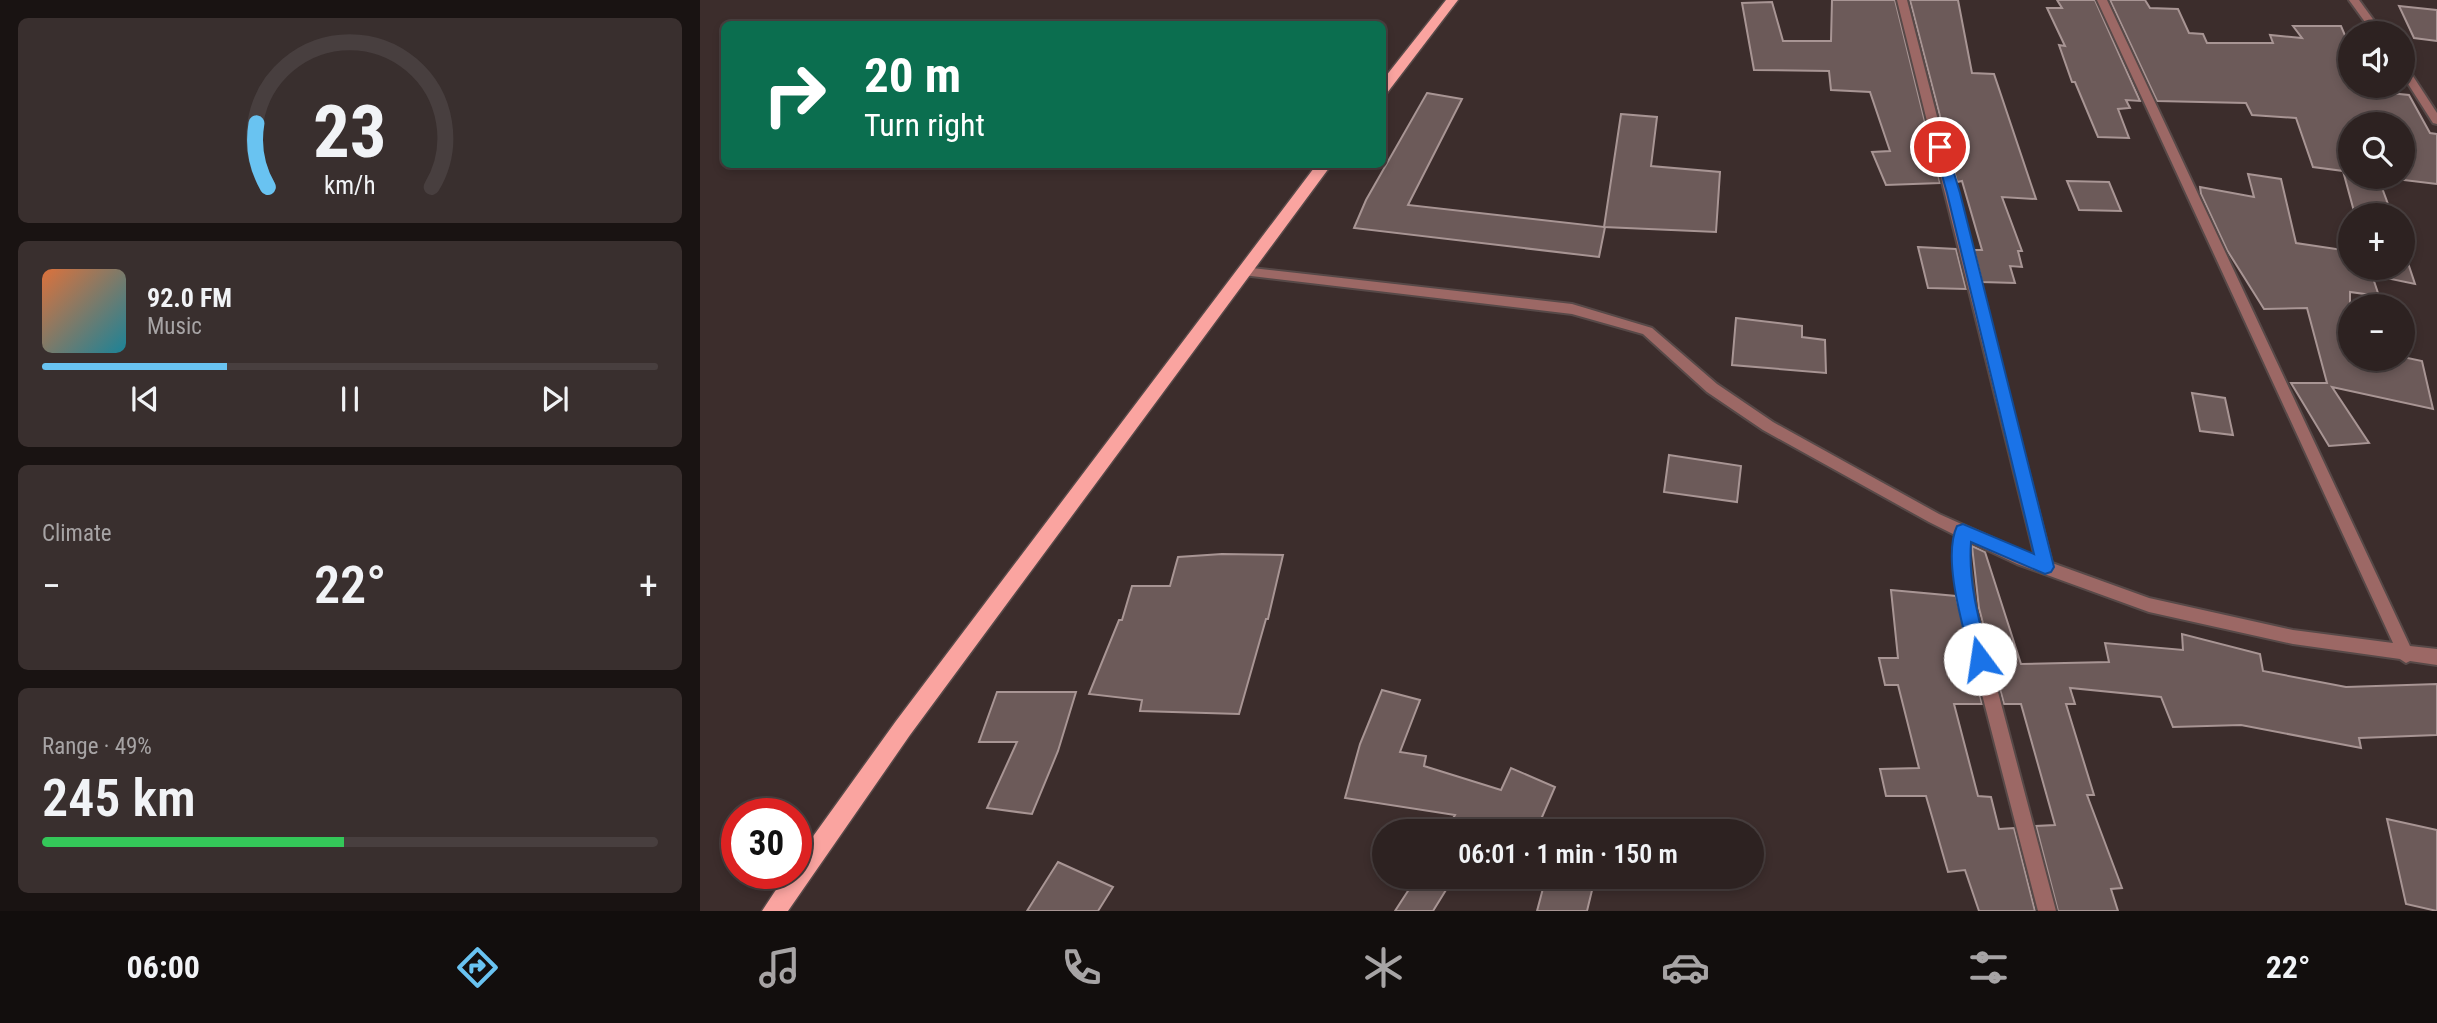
<!DOCTYPE html>
<html lang="en">
<head>
<meta charset="utf-8">
<style>
  :root { --surface:#2d2221; --page:#392f2e; --text:#f1f3f6; --muted:#a7a4a5; --line:#483f3f; --accent:#69c3f1 }
  body { margin:0; font-family:"Roboto Condensed",sans-serif; background:var(--page); color:var(--text); height:100vh; display:flex; flex-direction:column; font-size:26px; white-space:nowrap }
  * { box-sizing:border-box; margin:0 }
  p { font-size:23px; color:var(--muted) }
  .icon { flex:none; width:38px; height:38px; fill:none; stroke:currentColor; stroke-width:2; stroke-linecap:round; stroke-linejoin:round }
  .map { position:relative; flex:1; overflow:hidden }
  .panel { display:flex; flex-direction:column; gap:18px; padding:18px; background:#191312; width:700px }
  .panel>* { flex:none }
  .hud { position:absolute; left:21px; top:21px; width:665px; height:147px; border-radius:10px; box-shadow:0 4px 10px #0003,0 0 0 2px var(--line); background:#0b6e4f; color:#fff; overflow:hidden }
  .buttons { position:absolute; left:1638px; top:21px; display:grid; gap:14px }
  .buttons a { display:grid; place-items:center; width:77px; height:77px; border-radius:50%; background:var(--surface); box-shadow:0 4px 10px #0003,0 0 0 2px var(--line); font-size:35px }
  .speed { position:absolute; left:21px; top:798px; display:flex; gap:14px; font-size:35px; font-weight:700; text-align:center }
  .speed>* { display:grid; place-content:center; width:91px; height:91px; border-radius:50%; background:var(--surface); box-shadow:0 4px 10px #0003,0 0 0 2px var(--line); line-height:1 }
  .speed .limit { border:10px solid #d22; background:#fff; color:#111 }
  .pin { position:absolute; display:grid; place-items:center; width:60px; height:60px; color:#fff; margin:-30px; border:4px solid #fff; border-radius:50%; box-shadow:0 2px 7px #0007 }
  .me { position:absolute; width:77px; margin:-38px; rotate:346deg; stroke-linejoin:round; filter:drop-shadow(0 0 5px #0008) }
  .turn { display:flex; align-items:center; gap:24px; height:147px; padding:0 28px; font-size:32px }
  .turn .icon { width:91px; height:91px; stroke-width:2.5 }
  .turn b { display:block; font-size:49px; line-height:60px }
  .big { font-size:52px; font-weight:600; line-height:1.1 }
  .panel .widget { flex:1; display:flex; flex-direction:column; justify-content:center; gap:10px; min-width:0; padding:0 24px; border-radius:10px; background:var(--page) }
  .panel .dial { align-items:center; gap:0 }
  .dial svg { height:182px; overflow:visible; fill:none; stroke:var(--line); stroke-width:7; stroke-linecap:round; text-anchor:middle }
  .dial text { fill:var(--text); stroke:none }
  .song { display:flex; align-items:center; gap:21px }
  .cover { width:84px; height:84px; border-radius:10px; background:linear-gradient(135deg,hsl(20 70% 55%),hsl(190 70% 35%)) }
  .played { height:7px; border-radius:4px; background:linear-gradient(90deg,var(--accent) 30%,var(--line) 30%) }
  .keys { display:flex; justify-content:space-around; direction:ltr }
  .heat { display:flex; justify-content:space-between; align-items:center; font-size:38px; direction:ltr }
  .charge { height:10px; border-radius:5px; background:linear-gradient(90deg,#34c759 49%,var(--line) 0) }
  .trip { position:absolute; left:672px; top:819px; width:392px; height:70px; border-radius:35px; background:var(--surface); box-shadow:0 4px 10px #0003,0 0 0 2px var(--line); font-weight:600; line-height:70px; text-align:center }
  .tab-bar { display:flex; height:112px; justify-content:space-around; align-items:center; background:#120e0d; color:var(--muted) }
  .tab-bar .icon { width:49px; height:49px }
  .tab-bar .active { color:var(--accent) }
  .tab-bar b { font-size:32px; color:var(--text) }
  main { display:flex; flex:1; min-height:0 }
  .map>svg:first-child { display:block }
</style>
</head>
<body>
<main>
<section class="panel">
<div class="widget dial"><svg viewBox="0 0 100 80">
<path d="M14 69A42 42 0 1 1 86 69"/>
<path d="M14 69A42 42 0 0 1 9 41" stroke="#69c3f1"/>
<text x="50" y="56" font-size="32" font-weight="700">23</text>
<text x="50" y="72" font-size="11">km/h</text>
</svg></div>
<div class="widget">
<div class="song"><i class="cover"></i><div><b>92.0 FM</b><p>Music</p></div></div>
<div class="played"></div>
<div class="keys"><svg class="icon" aria-label="previous" viewBox="0 0 24 24"><path d="M18 5L8 12l10 7zM5 5v14"/></svg><svg class="icon" aria-label="pause" viewBox="0 0 24 24"><path d="M8 5v14M16 5v14"/></svg><svg class="icon" aria-label="next" viewBox="0 0 24 24"><path d="M6 5l10 7-10 7zM19 5v14"/></svg></div>
</div>
<div class="widget"><p>Climate</p>
<div class="heat"><a>−</a><b class="big">22°</b><a>+</a></div>
</div>
<div class="widget"><p>Range · 49%</p><b class="big">245 km</b><div class="charge"></div></div>
</section>
<div class="map">
<svg width="1737" height="911" viewBox="0 0 1737 911">
  <rect width="100%" height="100%" fill="#3c2d2c"/>
  <g fill="#6c5a59" stroke="#a89594" stroke-width="2">
    <polygon points="1132,0 1195,0 1240,183 1186,185 1172,152 1190,151 1170,92 1131,90 1129,71 1054,70 1042,3 1072,2 1083,41 1131,41"/>
    <polygon points="1210,0 1258,0 1272,73 1294,74 1336,199 1302,197 1322,251 1318,251 1322,267 1310,266 1315,283 1282,282 1274,250 1282,250 1262,181 1257,182"/>
    <polygon points="1357,0 1395,0 1440,101 1426,100 1430,108 1418,109 1429,138 1398,137 1375,82 1372,82 1359,45 1365,46 1347,8 1362,8"/>
    <polygon points="1410,0 1445,0 1450,8 1478,9 1489,33 1503,34 1507,43 1573,43 1570,35 1602,38 1593,26 1641,26 1650,47 1650,86 1668,86 1670,91 1709,95 1730,133 1737,134 1737,184 1679,177 1703,177 1703,124 1650,124 1650,177 1678,177 1692,215 1655,215 1643,171 1613,167 1596,118 1552,115 1546,103 1457,101"/>
    <polygon points="1699,6 1737,10 1737,41 1714,38"/>
    <polygon points="727,93 762,99 708,205 905,227 899,257 654,228 666,200"/>
    <polygon points="921,114 957,117 951,166 1020,172 1016,232 904,227"/>
    <polygon points="1548,174 1581,179 1596,243 1650,251 1650,268 1670,268 1672,272 1670,268 1703,268 1703,248 1715,284 1672,275 1679,296 1650,292 1650,359 1703,357 1722,361 1733,409 1632,387 1669,443 1629,446 1591,383 1627,383 1607,308 1564,309 1527,250 1501,194 1500,187 1554,197"/>
    <polygon points="1367,181 1409,182 1421,211 1379,210"/>
    <polygon points="1218,247 1256,249 1266,289 1228,288"/>
    <polygon points="1036,318 1102,326 1102,337 1125,340 1126,373 1032,365"/>
    <polygon points="1492,393 1525,398 1533,435 1500,431"/>
    <polygon points="969,455 1041,466 1037,502 964,492"/>
    <polygon points="1272,546 1285,552 1321,664 1409,662 1405,643 1483,650 1482,634 1560,654 1563,671 1646,687 1737,684 1737,735 1659,738 1661,748 1541,725 1473,727 1461,697 1370,688 1375,704 1366,704 1394,795 1387,795 1422,888 1411,889 1418,911 1358,911 1336,826 1355,825 1321,704 1304,704 1279,608"/>
    <polygon points="522,554 583,555 568,619 566,619 539,714 440,711 442,700 389,694 419,620 422,620 432,586 470,586 478,557"/>
    <polygon points="1191,590 1256,596 1282,704 1254,704 1278,796 1291,797 1299,829 1314,828 1335,911 1279,911 1265,870 1248,872 1226,796 1186,796 1180,769 1219,768 1198,685 1185,685 1179,658 1198,658"/>
    <polygon points="682,690 720,700 700,752 726,756 724,766 801,790 811,768 855,787 836,831 745,831 755,815 645,798 660,744"/>
    <polygon points="297,692 376,692 358,751 332,814 287,808 317,742 279,742"/>
    <polygon points="1687,819 1737,830 1737,911 1706,904"/>
    <polygon points="358,862 413,887 398,911 327,911"/>
    <polygon points="717,877 754,877 733,911 695,911"/>
    <polygon points="846,877 874,877 894,882 887,911 837,911"/>
  </g>
  <g fill="none" stroke-linecap="round" stroke-linejoin="round">
    <g stroke="#574948" stroke-width="4">
      <g id="street">
        <polygon points="1197,0 1207,0 1352,563 1449,598 1593,630 1693,643 1397,0 1407,0 1710,646 1737,649 1737,665 1710,661 1706,663 1700,659 1593,644 1449,612 1317,564 1270,542 1269,558 1276,609 1356,911 1338,911 1260,609 1253,558 1255,535 1229,522 1063,430 1007,392 943,334 872,314 543,275 537,271 543,267 872,304 952,328 1017,384 1073,422 1239,514 1335,557"/>
        <polygon points="1649,0 1659,0 1683,33 1673,33"/>
        <polygon points="1703,66 1707,67 1737,113 1737,124 1733,123 1703,76"/>
      </g>
    </g>
    <g stroke="#574948" stroke-width="3">
      <g id="primary">
        <polygon points="746,0 758,0 687,93 682,94 682,81"/>
        <polygon points="617,164 632,164 210,735 88,911 62,911 87,873 96,873 96,860 196,721"/>
      </g>
    </g>
    <use href="#street" fill="#9c6865" fill-rule="evenodd"/>
    <use href="#primary" fill="#faa4a0" fill-rule="evenodd"/>
  </g>
  <path fill="#1a73e8" stroke="#114b97" stroke-width="2" d="M 1240,143 L 1246,147 L 1260,193 L 1354,567 L 1351,572 L 1345,574 L 1271,542 C 1268,582 1279,621 1289,659 L 1287,665 L 1280,668 L 1274,665 L 1271,659 C 1263,626 1242,558 1257,526 L 1263,524 L 1334,554 L 1247,193 L 1234,147 Z"/>
</svg>
<div class="buttons">
<a><svg class="icon" aria-label="sound" viewBox="0 0 24 24"><path d="M4 9h4l5-4v14l-5-4H4zM17 9q2 3 0 6"/></svg></a>
<a><svg class="icon" aria-label="search" viewBox="0 0 24 24"><circle cx="10" cy="10" r="6"/><path d="M15 15l6 6"/></svg></a>
<a>+</a>
<a>−</a>
</div>
<div class="speed"><div class="limit">30</div></div>
<div class="pin" style="left:1240px;top:147px;background:#d93025"><svg class="icon" aria-label="arrive" viewBox="0 0 24 24"><path d="M6 21V4h12l-3 4 3 4H6"/></svg></div>
<svg class="me" style="left:1280px;top:659px" viewBox="-20 -20 40 40"><circle r="19" fill="#fff"/><path d="M0-13L10 11 0 6-10 11z" fill="#1a73e8"/></svg>
<div class="trip">06:01 · 1 min · 150 m</div>
<div class="hud">
<div class="turn"><svg class="icon" aria-label="right" viewBox="0 0 24 24"><path d="M7 20v-9h11M14 6l5 5-5 5"/></svg><div><b>20 m</b>Turn right</div></div>
</div>
</div>
</main>
<nav class="tab-bar">
<b>06:00</b>
<svg class="icon active" aria-label="directions" viewBox="0 0 24 24"><path d="M12 3l9 9-9 9-9-9zM9 14v-3h6M13 9l2 2-2 2"/></svg>
<svg class="icon" aria-label="music" viewBox="0 0 24 24"><path d="M9 18V5l10-2v13"/><circle cx="6" cy="18" r="3"/><circle cx="16" cy="16" r="3"/></svg>
<svg class="icon" aria-label="phone" viewBox="0 0 24 24"><path d="M5 4h4l2 5-3 2q2 4 5 5l2-3 5 2v4C11 20 4 13 5 4z"/></svg>
<svg class="icon" aria-label="climate" viewBox="0 0 24 24"><path d="M12 3v18M4 7l16 10M4 17L20 7"/></svg>
<svg class="icon" aria-label="car" viewBox="0 0 24 24"><path d="M5 17H2v-5l4-1 3-4h7l3 4 3 1v5h-3M9 17h6M6 11h13"/><circle cx="7" cy="17" r="2"/><circle cx="17" cy="17" r="2"/></svg>
<svg class="icon" aria-label="filters" viewBox="0 0 24 24"><path d="M4 7h16M4 17h16"/><circle cx="9" cy="7" r="2"/><circle cx="15" cy="17" r="2"/></svg>
<b>22°</b>
</nav>
</body>
</html>
